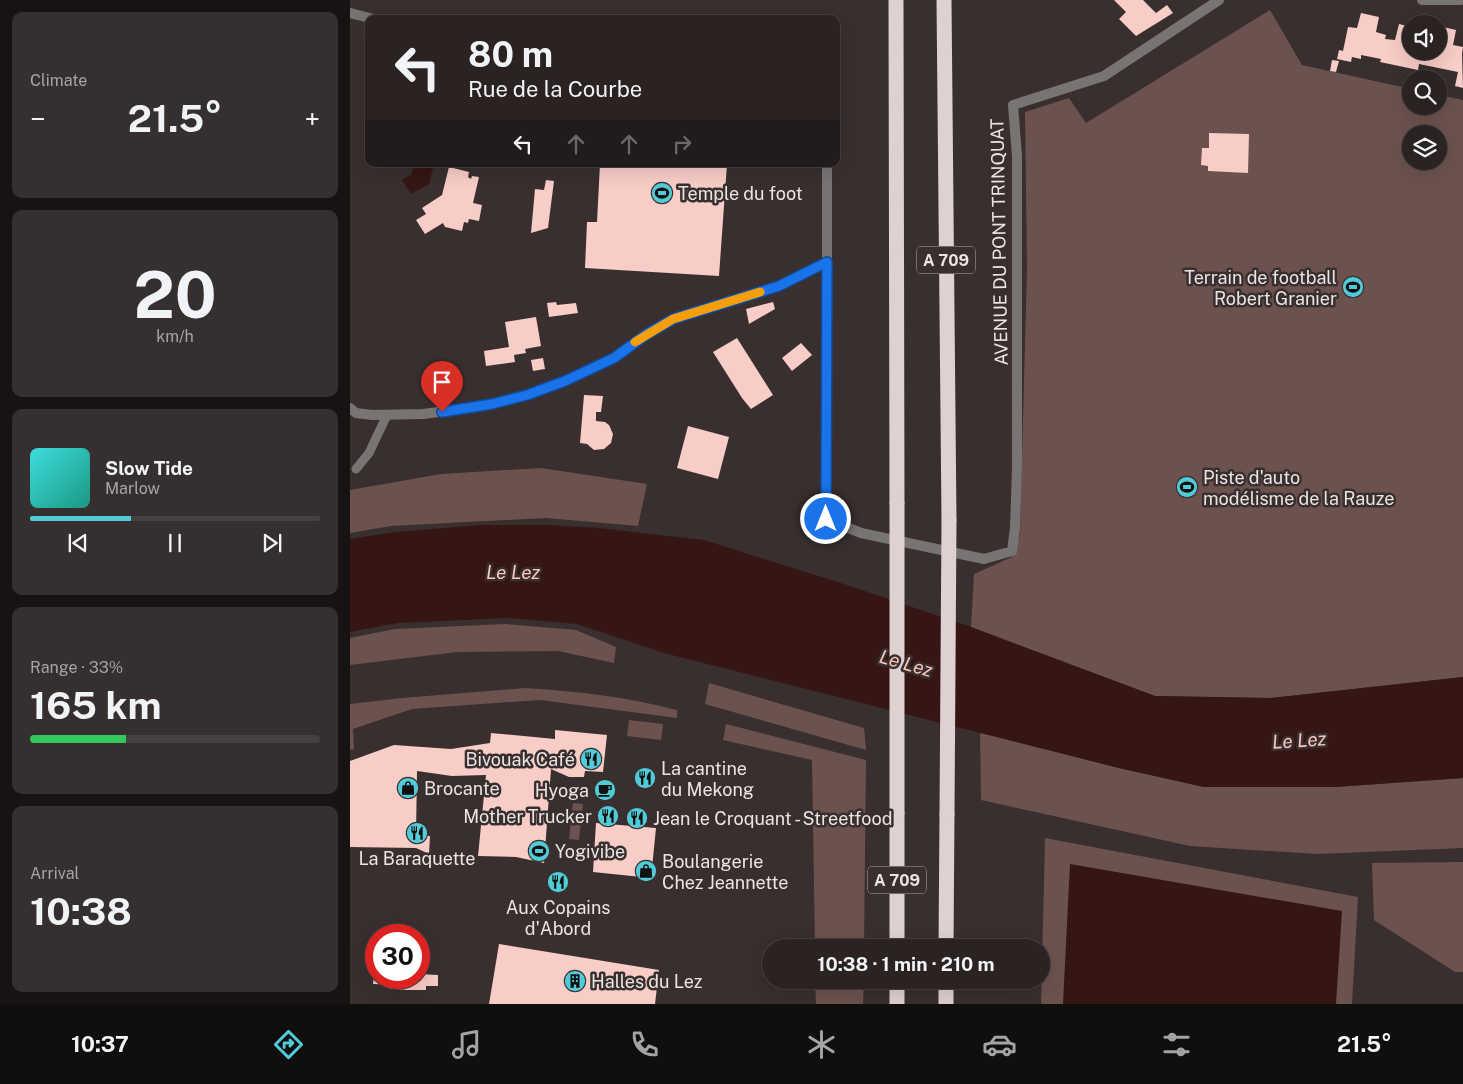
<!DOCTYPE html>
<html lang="en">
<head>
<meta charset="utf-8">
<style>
  :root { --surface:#2a2322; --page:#362f2f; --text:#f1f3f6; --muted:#a5a4a5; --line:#464040; --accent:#52cbd9 }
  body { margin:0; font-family:"Public Sans",sans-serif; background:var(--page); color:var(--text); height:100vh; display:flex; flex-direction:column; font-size:19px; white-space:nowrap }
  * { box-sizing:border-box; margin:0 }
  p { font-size:16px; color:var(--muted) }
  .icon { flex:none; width:28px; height:28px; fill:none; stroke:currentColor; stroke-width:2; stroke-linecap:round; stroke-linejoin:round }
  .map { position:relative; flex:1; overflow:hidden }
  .panel { display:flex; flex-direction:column; gap:12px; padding:12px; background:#171313; width:350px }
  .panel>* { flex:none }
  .banner { position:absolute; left:15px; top:15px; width:475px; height:152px; border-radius:10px; box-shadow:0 5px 20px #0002,0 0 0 1px var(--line); background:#2a2322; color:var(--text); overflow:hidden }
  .fabs { position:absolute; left:1052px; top:15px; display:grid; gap:10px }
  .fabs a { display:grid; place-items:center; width:45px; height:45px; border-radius:50%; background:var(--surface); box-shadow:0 5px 20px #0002,0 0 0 1px var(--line); font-size:25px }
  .speed { position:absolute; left:15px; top:924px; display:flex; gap:10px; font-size:25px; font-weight:700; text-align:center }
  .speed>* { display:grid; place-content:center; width:65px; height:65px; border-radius:50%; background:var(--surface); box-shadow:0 5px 20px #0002,0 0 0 1px var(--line); line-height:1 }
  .speed .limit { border:8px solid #d22; background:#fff; color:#111 }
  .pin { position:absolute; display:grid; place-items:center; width:42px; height:42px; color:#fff; margin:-51px -21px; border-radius:50% 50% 50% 0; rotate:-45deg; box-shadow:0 0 5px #0007 }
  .pin .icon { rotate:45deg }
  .me { position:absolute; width:55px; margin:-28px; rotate:0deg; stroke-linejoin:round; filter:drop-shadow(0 0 4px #0008) }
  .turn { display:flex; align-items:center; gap:18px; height:105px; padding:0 20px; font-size:22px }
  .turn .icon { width:65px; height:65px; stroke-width:2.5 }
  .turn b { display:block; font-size:35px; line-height:42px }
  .lanes { display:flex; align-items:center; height:48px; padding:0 20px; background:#0003; justify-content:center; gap:25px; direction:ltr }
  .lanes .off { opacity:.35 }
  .big { font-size:38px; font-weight:700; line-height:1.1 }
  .panel .tile { flex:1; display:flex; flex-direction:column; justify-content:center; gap:8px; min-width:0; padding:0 18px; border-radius:10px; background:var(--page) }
  .panel .dial { align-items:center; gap:0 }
  .dial b { font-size:65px; line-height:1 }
  .song { display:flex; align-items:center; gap:15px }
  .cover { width:60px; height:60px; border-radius:8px; background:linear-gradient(135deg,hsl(180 70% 55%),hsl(170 70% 35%)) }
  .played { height:5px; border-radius:2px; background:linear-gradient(90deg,var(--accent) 35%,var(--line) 35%) }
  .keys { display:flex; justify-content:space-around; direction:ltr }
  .heat { display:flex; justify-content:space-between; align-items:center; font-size:28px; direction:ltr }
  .charge { height:8px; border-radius:4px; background:linear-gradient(90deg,#34c759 33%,var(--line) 0) }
  .trip { position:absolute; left:412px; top:939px; width:288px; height:50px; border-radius:25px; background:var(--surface); box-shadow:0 5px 20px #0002,0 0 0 1px var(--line); font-weight:700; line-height:50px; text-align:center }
  .tabs { display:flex; height:80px; justify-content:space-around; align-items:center; background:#110e0e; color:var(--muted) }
  .tabs .icon { width:35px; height:35px }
  .tabs .on { color:var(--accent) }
  .tabs b { font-size:22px; color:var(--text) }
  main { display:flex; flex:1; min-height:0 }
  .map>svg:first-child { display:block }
</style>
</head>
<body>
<main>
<section class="panel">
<div class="tile"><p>Climate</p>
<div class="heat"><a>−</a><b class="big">21.5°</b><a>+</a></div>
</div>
<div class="tile dial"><b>20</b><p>km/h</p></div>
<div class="tile">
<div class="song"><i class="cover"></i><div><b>Slow Tide</b><p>Marlow</p></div></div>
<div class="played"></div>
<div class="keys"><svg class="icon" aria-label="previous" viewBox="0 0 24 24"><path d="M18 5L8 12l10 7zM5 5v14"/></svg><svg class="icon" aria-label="pause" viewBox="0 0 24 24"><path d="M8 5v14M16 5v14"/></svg><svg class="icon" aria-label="next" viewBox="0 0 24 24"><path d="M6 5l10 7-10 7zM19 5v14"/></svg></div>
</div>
<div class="tile"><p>Range · 33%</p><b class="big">165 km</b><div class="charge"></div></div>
<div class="tile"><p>Arrival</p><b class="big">10:38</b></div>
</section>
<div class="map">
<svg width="1113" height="1004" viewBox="0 0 1113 1004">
  <rect width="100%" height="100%" fill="#382f2e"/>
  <g fill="#6b524f" fill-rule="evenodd">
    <path d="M 920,10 L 952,65 L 1061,89 L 1061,106 L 1089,106 L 1089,95 L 1113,100 L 1113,677 L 921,698 L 805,696 L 621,627 L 624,574 L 662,557 L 670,534 L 677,268 L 675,112 L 719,98 L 736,123 ZM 1061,134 L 1089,134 L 1089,161 L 1061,161 Z"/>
    <polygon points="191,468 297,484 288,526 196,518 41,526 0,533 0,490 91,474"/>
    <polygon points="155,624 226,630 266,647 264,663 208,651 107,652 0,665 0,638 45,629"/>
    <polygon points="359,683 514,728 516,750 355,704"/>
    <path d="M 175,688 C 226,691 277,697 327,710 L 327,718 L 190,700 L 62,709 L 3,729 L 4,749 L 0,750 L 0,704 L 52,698 Z"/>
    <polygon points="279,720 313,724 311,740 277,736"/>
    <polygon points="376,724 516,760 514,947 465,947 462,760 373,740"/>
    <polygon points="630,732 769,768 854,787 985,787 1113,778 1113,848 968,854 840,846 631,800"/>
    <polygon points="223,803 233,804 229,840 219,839"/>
    <polygon points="695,838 1008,897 1002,1004 691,1004"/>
    <polygon points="1113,862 1113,972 1105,972 1024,920 1022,863"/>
    <polygon points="465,980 514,980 513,1004 466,1004"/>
  </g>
  <g fill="#351614">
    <polygon points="64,164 84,164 79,184 61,194 52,180 62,174"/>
    <polygon points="130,525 198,525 248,528 354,540 497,585 621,627 805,696 921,698 1113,677 1113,778 985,787 854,787 769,768 314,653 227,624 157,618 47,623 0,632 0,539 45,532"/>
    <polygon points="720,864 992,911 986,1004 713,1004"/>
  </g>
  <g fill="#f8ccc7">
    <polygon points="764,0 793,0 806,13 817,5 823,13 786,36 769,19 776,12"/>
    <polygon points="1011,13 1029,17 1026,32 1036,35 1035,39 1045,40 1049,24 1061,27 1061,51 1089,51 1089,26 1106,30 1103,45 1113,47 1112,54 1113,88 1105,86 1108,72 1069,64 1068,70 1030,62 1031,59 1011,55 1011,59 1002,57 1001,62 987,59 989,50 993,51 998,27 1007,28"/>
    <polygon points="982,60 989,61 986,72 980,71"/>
    <polygon points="859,133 899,134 898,173 858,171 858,166 851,165 852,148 859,148"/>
    <polygon points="250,164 377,164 369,276 235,268 237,222 247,222"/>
    <polygon points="99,167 119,172 118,177 121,179 122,176 129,177 123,203 132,205 129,221 119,219 118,223 114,222 112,231 95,227 93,223 75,234 66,220 76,214 72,208 92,195"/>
    <polygon points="196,180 204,181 198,228 181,233 185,189 194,190"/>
    <polygon points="206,302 207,305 226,303 228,313 199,317 197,303"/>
    <polygon points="423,302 425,309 399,324 396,309"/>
    <polygon points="186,317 191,346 175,349 176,353 164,355 165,362 136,366 134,351 159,347 155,322"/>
    <polygon points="387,338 423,395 401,409 392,398 363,352"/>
    <polygon points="451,343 462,355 442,371 432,358"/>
    <polygon points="193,358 195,369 183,371 181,360"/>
    <polygon points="234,395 253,396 251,412 246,412 246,421 255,422 259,425 263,434 261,443 254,449 244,450 237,444 230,443"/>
    <polygon points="338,426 379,437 368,479 327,468"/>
    <polygon points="205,730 257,735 253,772 235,771 234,777 219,777 201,769 194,863 166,857 128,856 136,775 102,776 67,771 66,835 80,836 79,854 66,848 0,847 0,761 44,745 101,749 140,743 141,733 205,739"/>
    <polygon points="246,823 306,828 301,878 243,872"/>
    <polygon points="149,944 309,970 305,1004 139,1004"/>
    <polygon points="24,973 26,974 26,978 69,978 69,974 88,975 88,986 76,986 76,990 49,990 49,985 23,984"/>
  </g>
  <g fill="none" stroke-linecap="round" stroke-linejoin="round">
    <polyline stroke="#797474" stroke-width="9" points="6,469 19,453 37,415"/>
    <g stroke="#797474" stroke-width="10">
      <polyline points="1072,0 1111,0"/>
      <polyline points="0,13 24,19"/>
      <polyline points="477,262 477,164"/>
      <polyline points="0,408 6,413 22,415 73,414 128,407 177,395 215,381 264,358 297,334 323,319 429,286 477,262 476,519 511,533 634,559 662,551 665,528 667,468 667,156 663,105 754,76 869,0"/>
    </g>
    <g stroke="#ded1d0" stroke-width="15">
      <polyline points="546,0 547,503"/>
      <polyline points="594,0 599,520"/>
      <polyline points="547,948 547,813"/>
      <polyline points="596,948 597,814"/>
      <polyline points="547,1004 547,980"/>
      <polyline points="596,1004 596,980"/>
    </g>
    <g stroke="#ded1d0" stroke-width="15">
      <polyline points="547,813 547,503"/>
      <polyline points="597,814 599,520"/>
    </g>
  </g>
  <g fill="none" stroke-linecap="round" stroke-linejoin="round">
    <g stroke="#114b97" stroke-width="12">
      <polyline id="route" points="92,412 142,404 177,395 215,381 264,358 297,334 323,319 429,286 477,262 476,519"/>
    </g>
    <use href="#route" stroke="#1a73e8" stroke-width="9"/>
    <polyline stroke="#f59e0b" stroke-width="9" points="285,342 323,319 410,292"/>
  </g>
  <defs>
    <g id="stadium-disc" transform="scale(1.125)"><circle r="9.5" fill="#52cbd9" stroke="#382f2e"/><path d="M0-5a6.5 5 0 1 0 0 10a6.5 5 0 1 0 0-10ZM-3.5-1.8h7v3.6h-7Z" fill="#111"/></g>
    <g id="restaurant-disc" transform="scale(1.125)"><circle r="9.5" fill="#52cbd9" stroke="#382f2e"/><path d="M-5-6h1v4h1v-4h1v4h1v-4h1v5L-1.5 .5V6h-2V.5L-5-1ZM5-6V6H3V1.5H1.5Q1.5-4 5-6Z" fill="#111"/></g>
    <g id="shop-disc" transform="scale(1.125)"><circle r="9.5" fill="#52cbd9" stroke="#382f2e"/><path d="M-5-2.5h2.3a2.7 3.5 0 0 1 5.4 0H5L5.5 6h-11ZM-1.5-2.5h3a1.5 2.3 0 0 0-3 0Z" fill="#111"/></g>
    <g id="cafe-disc" transform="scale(1.125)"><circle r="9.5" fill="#52cbd9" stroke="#382f2e"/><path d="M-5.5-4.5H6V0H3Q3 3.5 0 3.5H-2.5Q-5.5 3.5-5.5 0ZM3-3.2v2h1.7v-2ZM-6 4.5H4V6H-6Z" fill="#111"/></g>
    <g id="building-disc" transform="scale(1.125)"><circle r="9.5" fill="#52cbd9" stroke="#382f2e"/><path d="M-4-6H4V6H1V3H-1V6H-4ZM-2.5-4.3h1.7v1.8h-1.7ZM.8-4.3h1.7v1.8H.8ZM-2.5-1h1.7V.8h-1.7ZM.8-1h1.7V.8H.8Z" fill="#111"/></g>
  </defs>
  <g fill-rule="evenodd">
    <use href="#stadium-disc" x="312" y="193"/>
    <use href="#stadium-disc" x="1003" y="287"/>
    <use href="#stadium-disc" x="837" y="487"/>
    <use href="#restaurant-disc" x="241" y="759"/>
    <use href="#restaurant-disc" x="295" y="778"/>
    <use href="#shop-disc" x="58" y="788"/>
    <use href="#cafe-disc" x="255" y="790"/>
    <use href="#restaurant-disc" x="258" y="816"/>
    <use href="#restaurant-disc" x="287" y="818"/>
    <use href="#restaurant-disc" x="67" y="833"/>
    <use href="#stadium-disc" x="189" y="851"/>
    <use href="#shop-disc" x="296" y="871"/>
    <use href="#restaurant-disc" x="208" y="882"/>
    <use href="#building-disc" x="225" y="981"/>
  </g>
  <g text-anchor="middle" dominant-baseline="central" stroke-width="5" stroke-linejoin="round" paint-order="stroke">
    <g fill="#382f2e" stroke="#b5aead" stroke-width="1">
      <rect x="567" y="246.5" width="58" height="27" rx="4"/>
      <rect x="518" y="866.5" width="58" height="27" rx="4"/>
    </g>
    <g font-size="16" font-weight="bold" fill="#ebe4e4">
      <text x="596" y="260">A 709</text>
      <text x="547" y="880">A 709</text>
    </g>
    <g font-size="18" fill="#ebe4e4" stroke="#382f2e" text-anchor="start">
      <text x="328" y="193">Temple du foot</text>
      <text x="987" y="277" text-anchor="end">Terrain de football<tspan x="987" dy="21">Robert Granier</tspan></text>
      <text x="853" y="477">Piste d'auto<tspan x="853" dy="21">modélisme de la Rauze</tspan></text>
      <text x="225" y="759" text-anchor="end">Bivouak Café</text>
      <text x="311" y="768">La cantine<tspan x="311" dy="21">du Mekong</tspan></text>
      <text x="74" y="788">Brocante</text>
      <text x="239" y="790" text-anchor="end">Hyoga</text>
      <text x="242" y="816" text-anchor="end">Mother Trucker</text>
      <text x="303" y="818">Jean le Croquant - Streetfood</text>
      <text x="205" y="851">Yogivibe</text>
      <text x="67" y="858" text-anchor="middle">La Baraquette</text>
      <text x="312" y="861">Boulangerie<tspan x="312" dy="21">Chez Jeannette</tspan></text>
      <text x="208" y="907" text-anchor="middle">Aux Copains<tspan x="208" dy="21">d'Abord</tspan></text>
      <text x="241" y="981">Halles du Lez</text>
    </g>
    <g font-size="18" fill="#ebe4e4" stroke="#382f2e">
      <text transform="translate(649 242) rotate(-91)">AVENUE DU PONT TRINQUAT</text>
    </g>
    <g font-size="19" font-style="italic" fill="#fdc6bf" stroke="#382f2e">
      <text x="163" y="572">Le Lez</text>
      <text transform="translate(556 663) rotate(16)">Le Lez</text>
      <text transform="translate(949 740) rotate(-4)">Le Lez</text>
    </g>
  </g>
</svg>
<div class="fabs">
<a><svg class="icon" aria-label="sound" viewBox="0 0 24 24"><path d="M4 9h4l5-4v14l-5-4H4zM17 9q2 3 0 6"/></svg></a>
<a><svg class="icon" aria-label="search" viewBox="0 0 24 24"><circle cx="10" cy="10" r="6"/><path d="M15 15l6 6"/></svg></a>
<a><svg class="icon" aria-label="layers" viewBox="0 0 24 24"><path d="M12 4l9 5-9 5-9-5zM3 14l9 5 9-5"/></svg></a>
</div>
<div class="speed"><div class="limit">30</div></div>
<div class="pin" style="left:92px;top:412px;background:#d93025"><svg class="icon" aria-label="arrive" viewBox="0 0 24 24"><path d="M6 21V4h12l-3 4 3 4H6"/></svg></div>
<svg class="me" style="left:476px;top:519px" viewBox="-20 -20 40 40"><circle r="17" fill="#1a73e8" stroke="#fff" stroke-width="3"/><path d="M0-11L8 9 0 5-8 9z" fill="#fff"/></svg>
<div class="trip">10:38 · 1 min · 210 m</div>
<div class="banner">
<div class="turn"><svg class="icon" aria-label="left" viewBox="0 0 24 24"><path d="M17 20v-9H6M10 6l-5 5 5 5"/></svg><div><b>80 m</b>Rue de la Courbe</div></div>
<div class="lanes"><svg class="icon" aria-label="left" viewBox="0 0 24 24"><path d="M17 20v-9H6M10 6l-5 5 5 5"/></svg><svg class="icon off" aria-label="ahead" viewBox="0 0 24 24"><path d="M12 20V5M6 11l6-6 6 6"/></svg><svg class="icon off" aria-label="ahead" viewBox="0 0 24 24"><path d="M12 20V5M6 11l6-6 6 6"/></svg><svg class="icon off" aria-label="right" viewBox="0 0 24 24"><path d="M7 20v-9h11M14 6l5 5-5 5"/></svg></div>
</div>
</div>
</main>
<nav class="tabs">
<b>10:37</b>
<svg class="icon on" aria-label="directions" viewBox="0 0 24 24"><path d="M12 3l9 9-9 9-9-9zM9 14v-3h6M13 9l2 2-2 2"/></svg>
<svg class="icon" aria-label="music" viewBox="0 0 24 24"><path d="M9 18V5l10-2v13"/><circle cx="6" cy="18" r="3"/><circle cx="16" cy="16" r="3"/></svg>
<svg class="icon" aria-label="phone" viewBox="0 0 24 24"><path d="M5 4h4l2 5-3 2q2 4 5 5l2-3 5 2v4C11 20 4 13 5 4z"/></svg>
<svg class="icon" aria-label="climate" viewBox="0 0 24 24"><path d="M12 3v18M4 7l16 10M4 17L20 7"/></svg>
<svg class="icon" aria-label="car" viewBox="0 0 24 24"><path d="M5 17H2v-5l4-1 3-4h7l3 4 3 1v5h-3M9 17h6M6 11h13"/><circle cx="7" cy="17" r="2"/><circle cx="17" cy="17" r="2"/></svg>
<svg class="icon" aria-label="filters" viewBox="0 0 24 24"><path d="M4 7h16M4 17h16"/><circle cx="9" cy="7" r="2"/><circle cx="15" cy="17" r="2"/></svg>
<b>21.5°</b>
</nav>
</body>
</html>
